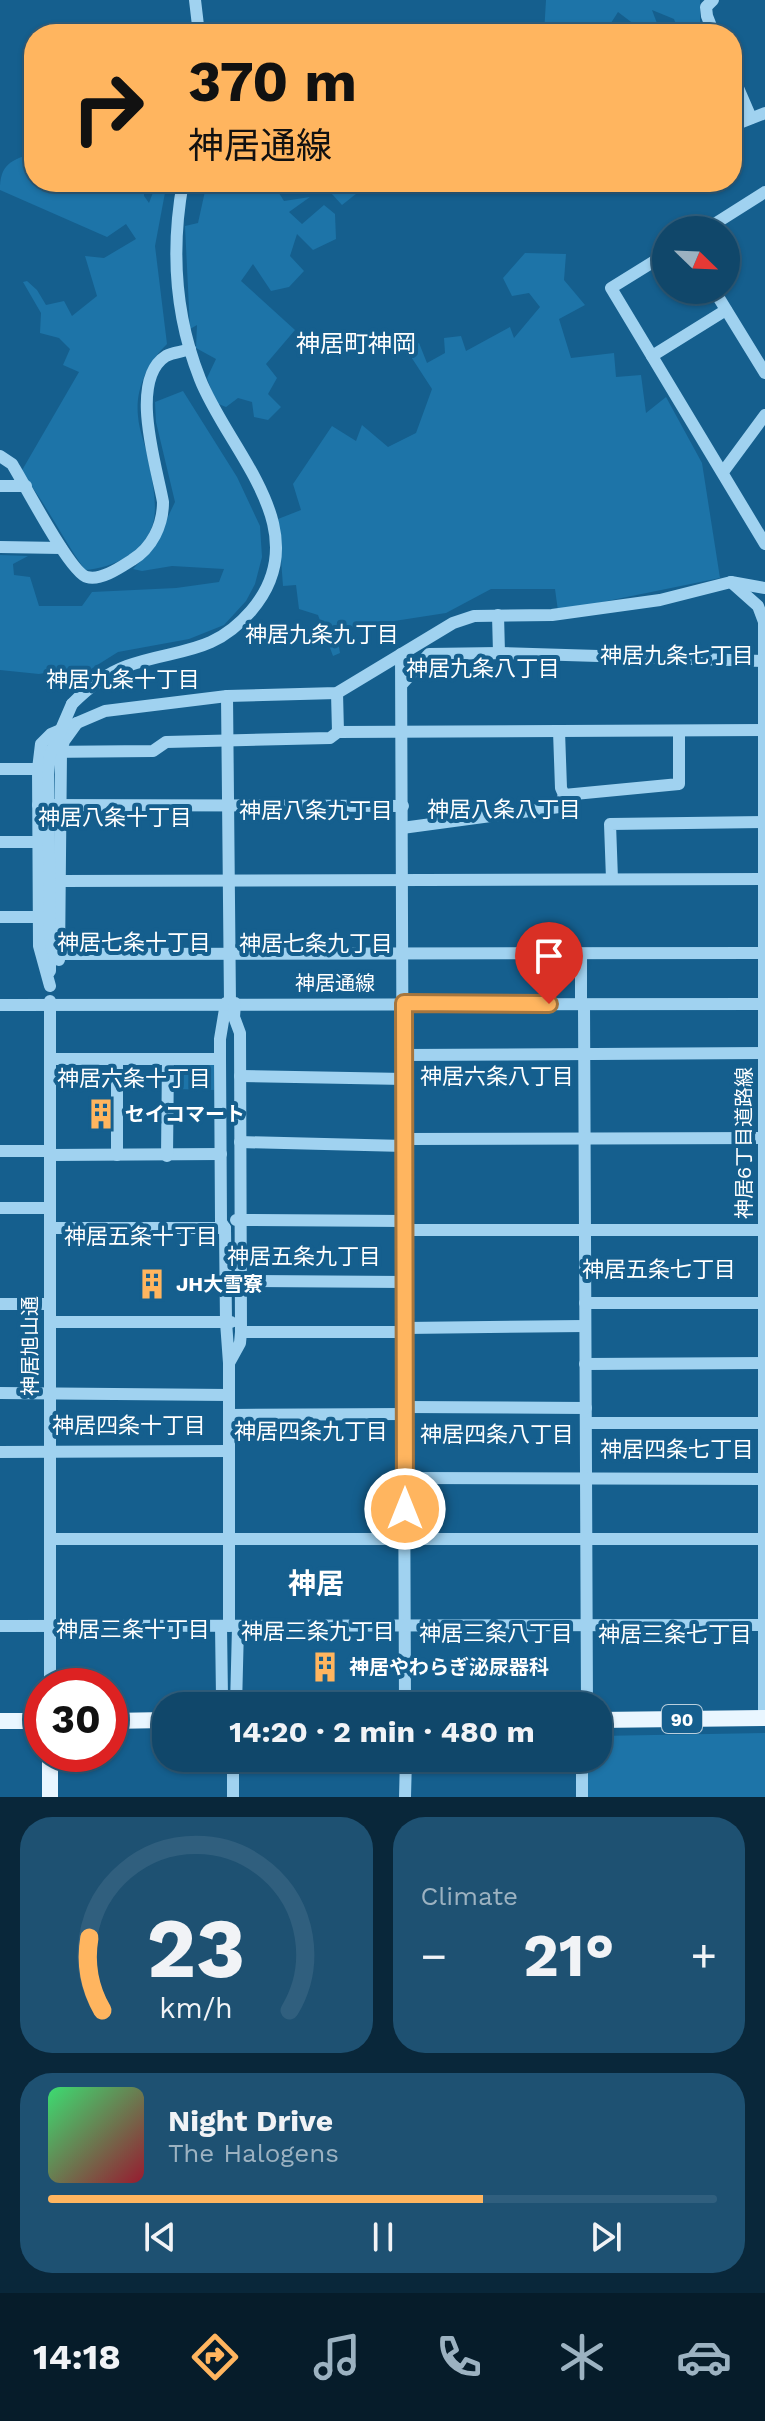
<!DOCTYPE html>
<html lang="en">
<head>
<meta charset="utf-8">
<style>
  :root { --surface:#10476a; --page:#1e5172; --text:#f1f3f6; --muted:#9cb2c1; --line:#305f7e; --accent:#ffb55f }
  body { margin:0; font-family:"Work Sans","Noto Sans JP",sans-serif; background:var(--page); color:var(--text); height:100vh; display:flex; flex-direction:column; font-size:30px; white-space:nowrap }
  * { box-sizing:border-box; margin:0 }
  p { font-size:26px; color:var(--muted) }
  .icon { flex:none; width:44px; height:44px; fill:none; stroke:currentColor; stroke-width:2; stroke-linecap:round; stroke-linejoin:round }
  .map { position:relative; height:1797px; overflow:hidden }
  .sheet { display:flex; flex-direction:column; gap:20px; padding:20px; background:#09273a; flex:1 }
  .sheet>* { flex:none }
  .banner { position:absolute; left:24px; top:24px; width:718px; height:168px; border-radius:32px; box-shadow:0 2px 6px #0004,0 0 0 2px var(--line); background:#ffb55f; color:#111; overflow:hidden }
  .needle { width:52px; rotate:113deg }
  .buttons { position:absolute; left:652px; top:216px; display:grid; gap:16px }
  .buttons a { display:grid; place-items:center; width:88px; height:88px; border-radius:50%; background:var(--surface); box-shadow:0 2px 6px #0004,0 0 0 2px var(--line); font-size:40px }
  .speed { position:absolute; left:24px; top:1668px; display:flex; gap:16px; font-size:40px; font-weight:700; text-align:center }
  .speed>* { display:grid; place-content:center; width:104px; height:104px; border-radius:50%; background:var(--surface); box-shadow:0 2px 6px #0004,0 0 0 2px var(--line); line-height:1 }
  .speed .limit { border:12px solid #d22; background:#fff; color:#111 }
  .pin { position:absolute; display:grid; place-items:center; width:68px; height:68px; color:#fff; margin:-82px -34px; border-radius:50% 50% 50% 0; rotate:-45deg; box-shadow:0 0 8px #0007 }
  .pin .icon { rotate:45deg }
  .me { position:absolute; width:88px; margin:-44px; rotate:0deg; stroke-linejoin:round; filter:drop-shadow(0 0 6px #0008) }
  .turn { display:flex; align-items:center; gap:28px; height:168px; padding:0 32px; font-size:36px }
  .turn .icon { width:104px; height:104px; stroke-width:2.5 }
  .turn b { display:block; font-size:56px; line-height:68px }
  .big { font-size:60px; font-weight:700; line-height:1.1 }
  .sheet .card { flex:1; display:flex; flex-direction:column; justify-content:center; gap:12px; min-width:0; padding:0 28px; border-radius:32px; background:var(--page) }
  .sheet .dial { align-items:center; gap:0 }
  .dial svg { height:208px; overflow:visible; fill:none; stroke:var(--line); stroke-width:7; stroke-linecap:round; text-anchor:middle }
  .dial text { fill:var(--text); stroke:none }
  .song { display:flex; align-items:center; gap:24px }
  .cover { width:96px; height:96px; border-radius:12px; background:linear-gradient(135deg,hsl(140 70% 55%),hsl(350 70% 35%)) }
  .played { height:8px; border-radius:4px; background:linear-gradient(90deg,var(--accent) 65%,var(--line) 65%) }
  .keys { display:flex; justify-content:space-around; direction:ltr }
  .heat { display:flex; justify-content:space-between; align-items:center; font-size:44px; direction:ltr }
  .sheet .tiles { flex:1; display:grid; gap:20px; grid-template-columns:1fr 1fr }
  .card:last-child { grid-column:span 2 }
  .trip { position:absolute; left:152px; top:1692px; width:460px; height:80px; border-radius:32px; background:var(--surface); box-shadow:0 2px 6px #0004,0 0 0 2px var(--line); font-weight:700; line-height:80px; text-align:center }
  .tab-bar { display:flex; height:128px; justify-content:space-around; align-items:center; background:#061c2a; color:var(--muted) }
  .tab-bar .icon { width:56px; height:56px }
  .tab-bar .selected { color:var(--accent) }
  .tab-bar b { font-size:36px; color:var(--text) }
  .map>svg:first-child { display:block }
</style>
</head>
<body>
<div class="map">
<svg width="765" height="1797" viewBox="0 0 765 1797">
  <rect width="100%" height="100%" fill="#155f8e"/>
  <g fill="#1d74a8">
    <polygon points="546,0 700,0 700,25 678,30 674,19 652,10 661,34 647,34 618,12 604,34 544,34"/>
    <path d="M 34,153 L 34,182 L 144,182 L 144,196 L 149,203 L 157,182 L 167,182 L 155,246 L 167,344 C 148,362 135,389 138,416 C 139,432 147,448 149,464 C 152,479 157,503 154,519 C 148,551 114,568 85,570 C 62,538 46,503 21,472 L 79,372 L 63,365 L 70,349 L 59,338 L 40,333 L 41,313 L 23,282 L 27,281 L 37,290 L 46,305 L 64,301 L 72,316 L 97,296 L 85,256 L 104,258 L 136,239 L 126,224 L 107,237 L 0,190 C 0,164 11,160 34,153 Z"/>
    <polygon points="207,182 272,182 284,201 310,197 289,212 302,224 324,205 335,214 336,239 313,250 297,234 290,256 304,271 289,287 271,291 253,264 241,281 295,330 266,364 277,378 268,394 281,407 268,420 254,417 252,402 238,398 226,407 216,403 207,378 216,359 196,348 197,325 190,329 185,226 198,223"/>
    <polygon points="321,182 371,182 342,205"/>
    <polygon points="525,253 566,254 564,280 585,305 559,319 571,358 614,353 616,377 641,375 646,413 666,397 702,463 720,578 558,611 555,589 491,589 446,613 336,630 340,653 333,656 318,615 299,609 296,585 283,586 278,519 301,510 293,484 332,426 356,441 362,425 388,447 416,433 432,389 406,349 419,343 427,363 445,353 444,338 461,336 466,351 510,327 514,338 540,307 529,293 512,296 503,278"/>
    <polygon points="183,391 237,477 260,526 262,557 255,584 246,601 224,625 189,639 118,652 83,674 50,672 39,674 0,670 0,555 28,556 13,564 14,575 30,577 39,606 82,606 92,592 176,588 219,582 224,569 172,566 142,571 133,569 153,548 175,502 156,422 155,402"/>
    <polygon points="175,1064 214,1065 214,1090 175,1089"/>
    <polygon points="765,1733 765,1797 588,1797 588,1758 598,1758 598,1736"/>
  </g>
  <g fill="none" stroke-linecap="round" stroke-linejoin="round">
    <g stroke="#a0d2f0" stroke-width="12">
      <polyline points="195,0 199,34"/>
      <polyline points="713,0 706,7 707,16 714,34"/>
      <polyline points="732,74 751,118"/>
      <polyline points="732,126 765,113"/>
      <polyline points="705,230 765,192"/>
      <polyline points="666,254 611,288 765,544"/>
      <polyline points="714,290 765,373"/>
      <polyline points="652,356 726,310"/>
      <path d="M 0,456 L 12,464 C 24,483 70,573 87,577 C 101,581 121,567 132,560 C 152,548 163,525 163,502 C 157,467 128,380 166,356 C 173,352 183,352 190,349"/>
      <polyline points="723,472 765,415"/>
      <polyline points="0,486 26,486"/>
      <polyline points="0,547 61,548"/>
      <polyline points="731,582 758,606 764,622 764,1718"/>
      <polyline points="498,615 499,653"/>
      <polyline points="401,654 405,1706"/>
      <polyline points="403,683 429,654 499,653 763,661"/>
      <polyline points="337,693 338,732 765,730"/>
      <polyline points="227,696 230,1003"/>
      <path d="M 72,704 C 88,688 105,674 127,666 C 177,648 212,656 251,611 C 320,531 228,451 200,379 C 175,316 171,248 183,182"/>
      <polyline points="42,752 153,751 166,742 330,738 338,732"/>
      <polyline points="0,769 38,769"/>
      <polyline points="564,795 679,784 679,731"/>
      <polyline points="38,805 403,806"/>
      <polyline points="402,828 559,807 564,795 561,788 559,731"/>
      <polyline points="0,842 38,842"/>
      <polyline points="612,879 610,824 764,822"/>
      <polyline points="61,881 765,879"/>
      <polyline points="0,917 38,917"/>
      <polyline points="50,934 50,971"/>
      <polyline points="61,954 765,953"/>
      <polyline points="59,960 61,751 64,741 77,723"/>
      <polyline points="50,986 39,946 38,769 41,744 51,734 105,711 227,696 337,693 453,623 474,616 552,615 660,600 731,582 765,588"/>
      <polyline points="226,1003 220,1039 220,1059 221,1222 225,1228 226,1322 229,1363 229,1626"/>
      <polyline points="581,1003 581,954"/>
      <polyline points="584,1004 587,1706"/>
      <polyline points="0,1005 765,1004"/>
      <polyline points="405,1055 764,1053"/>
      <polyline points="50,1059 220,1059"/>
      <polyline points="240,1076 405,1079"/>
      <polyline points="405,1139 764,1138"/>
      <polyline points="240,1142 405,1146"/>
      <polyline points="0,1151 50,1151"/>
      <polyline points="50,1155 221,1154"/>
      <polyline points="117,1155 117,1060"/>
      <polyline points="167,1156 168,1059"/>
      <polyline points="0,1208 50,1208"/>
      <polyline points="236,1220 405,1221"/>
      <polyline points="50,1228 225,1228"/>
      <polyline points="405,1230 765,1230"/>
      <polyline points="241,1281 405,1282"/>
      <polyline points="585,1303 764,1303"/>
      <polyline points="0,1304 50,1304"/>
      <polyline points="50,1322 231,1322"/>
      <polyline points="405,1328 585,1326"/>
      <polyline points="241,1332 405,1332"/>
      <polyline points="229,1363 240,1343 241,1332 240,1033 234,1017 235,1003"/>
      <polyline points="585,1364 765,1363"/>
      <polyline points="0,1393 229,1395"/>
      <polyline points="405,1407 586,1408"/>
      <polyline points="229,1415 405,1414"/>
      <polyline points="586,1423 764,1423"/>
      <polyline points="0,1452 229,1451"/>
      <polyline points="405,1478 764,1479"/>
      <polyline points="50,1539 764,1539"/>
      <polyline points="0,1626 765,1625"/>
      <polyline points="221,1626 222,1697 226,1706"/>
      <polyline points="50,1686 50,1001"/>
      <polyline points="236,1706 238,1627"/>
      <polyline points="233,1797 233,1758"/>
      <polyline points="405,1797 406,1758"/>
      <polyline points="582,1797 582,1758"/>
    </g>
    <g stroke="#e9f6ff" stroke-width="16">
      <polyline points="598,1720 765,1718"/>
      <polyline points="0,1721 42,1721"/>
      <polyline points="110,1721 166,1720"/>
      <polyline points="50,1754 50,1797"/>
    </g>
    <polyline stroke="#a0d2f0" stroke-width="12" points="50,934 48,774 50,755 72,704"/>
  </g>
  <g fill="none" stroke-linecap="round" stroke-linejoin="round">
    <g stroke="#a6763e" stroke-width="20">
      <polyline id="route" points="405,1509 404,1003 549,1004"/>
    </g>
    <use href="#route" stroke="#ffb55f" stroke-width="14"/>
  </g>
  <defs>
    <g id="building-bare" transform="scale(2.4)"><path d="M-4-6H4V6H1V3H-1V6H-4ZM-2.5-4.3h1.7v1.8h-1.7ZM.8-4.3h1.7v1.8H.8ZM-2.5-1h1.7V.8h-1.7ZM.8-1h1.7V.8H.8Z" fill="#ffb55f" stroke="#155f8e" stroke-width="2.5" paint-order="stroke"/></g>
  </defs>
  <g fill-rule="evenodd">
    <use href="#building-bare" x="101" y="1114"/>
    <use href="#building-bare" x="152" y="1284"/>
    <use href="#building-bare" x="325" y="1667"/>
  </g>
  <g text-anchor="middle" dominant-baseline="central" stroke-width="8" stroke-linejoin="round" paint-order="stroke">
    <rect fill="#155f8e" stroke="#b9cfdd" stroke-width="2" x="662" y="1705" width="40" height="28" rx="6"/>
    <g font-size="18" font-weight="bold" fill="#fff">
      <text x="682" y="1719">90</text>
    </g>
    <g font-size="20" fill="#fff" stroke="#155f8e">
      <text x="335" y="983">神居通線</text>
      <text transform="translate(744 1143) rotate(-90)">神居6丁目道路線</text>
      <text transform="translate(30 1346) rotate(-90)">神居旭山通</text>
    </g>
    <g font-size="20" font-weight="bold" fill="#fff" stroke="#155f8e" text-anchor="start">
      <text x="125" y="1114">セイコマート</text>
      <text x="176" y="1284">JH大雪寮</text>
      <text x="349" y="1667">神居やわらぎ泌尿器科</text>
    </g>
    <g font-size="22" fill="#fff" stroke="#155f8e">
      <text x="322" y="634">神居九条九丁目</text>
      <text x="677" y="655">神居九条七丁目</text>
      <text x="483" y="668">神居九条八丁目</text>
      <text x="123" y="679">神居九条十丁目</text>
      <text x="504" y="809">神居八条八丁目</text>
      <text x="316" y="810">神居八条九丁目</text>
      <text x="115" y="817">神居八条十丁目</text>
      <text x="134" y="942">神居七条十丁目</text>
      <text x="316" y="943">神居七条九丁目</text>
      <text x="497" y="1076">神居六条八丁目</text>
      <text x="134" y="1078">神居六条十丁目</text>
      <text x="141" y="1236">神居五条十丁目</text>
      <text x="304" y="1256">神居五条九丁目</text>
      <text x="659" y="1269">神居五条七丁目</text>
      <text x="129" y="1425">神居四条十丁目</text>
      <text x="311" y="1431">神居四条九丁目</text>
      <text x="497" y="1434">神居四条八丁目</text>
      <text x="677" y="1449">神居四条七丁目</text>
      <text x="133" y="1629">神居三条十丁目</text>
      <text x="318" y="1631">神居三条九丁目</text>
      <text x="496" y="1633">神居三条八丁目</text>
      <text x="675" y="1634">神居三条七丁目</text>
    </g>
    <g font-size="24" fill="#fff" stroke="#155f8e">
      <text x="356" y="344">神居町神岡</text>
    </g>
    <g font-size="28" font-weight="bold" fill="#fff" stroke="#155f8e">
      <text x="316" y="1583">神居</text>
    </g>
  </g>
</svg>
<div class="buttons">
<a><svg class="needle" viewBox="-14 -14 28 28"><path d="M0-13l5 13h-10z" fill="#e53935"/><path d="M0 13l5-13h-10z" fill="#9cb2c1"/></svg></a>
</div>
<div class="speed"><div class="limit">30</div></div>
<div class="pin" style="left:549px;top:1004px;background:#d93025"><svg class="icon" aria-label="arrive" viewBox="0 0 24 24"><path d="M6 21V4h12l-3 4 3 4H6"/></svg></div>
<svg class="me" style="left:405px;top:1509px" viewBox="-20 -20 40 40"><circle r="17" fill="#ffb55f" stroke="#fff" stroke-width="3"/><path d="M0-11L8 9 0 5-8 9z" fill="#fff"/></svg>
<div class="trip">14:20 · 2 min · 480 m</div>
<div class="banner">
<div class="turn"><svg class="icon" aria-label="right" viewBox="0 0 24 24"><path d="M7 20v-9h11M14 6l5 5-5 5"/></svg><div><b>370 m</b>神居通線</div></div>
</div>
</div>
<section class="sheet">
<div class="tiles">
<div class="card dial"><svg viewBox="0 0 100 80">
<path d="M14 69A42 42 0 1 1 86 69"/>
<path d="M14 69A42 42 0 0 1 9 41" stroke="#ffb55f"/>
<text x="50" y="56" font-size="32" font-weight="700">23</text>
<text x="50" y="72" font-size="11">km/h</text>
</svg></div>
<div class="card"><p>Climate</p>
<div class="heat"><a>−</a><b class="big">21°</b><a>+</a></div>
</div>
<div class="card">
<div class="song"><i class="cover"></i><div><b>Night Drive</b><p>The Halogens</p></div></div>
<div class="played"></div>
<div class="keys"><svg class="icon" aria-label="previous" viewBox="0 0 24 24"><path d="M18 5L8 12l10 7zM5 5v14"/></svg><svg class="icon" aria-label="pause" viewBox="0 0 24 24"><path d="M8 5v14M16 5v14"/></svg><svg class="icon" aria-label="next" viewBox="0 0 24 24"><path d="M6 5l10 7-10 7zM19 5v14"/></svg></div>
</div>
</div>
</section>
<nav class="tab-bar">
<b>14:18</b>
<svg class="icon selected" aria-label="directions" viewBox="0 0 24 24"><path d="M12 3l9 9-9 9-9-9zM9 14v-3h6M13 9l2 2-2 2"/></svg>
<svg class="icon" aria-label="music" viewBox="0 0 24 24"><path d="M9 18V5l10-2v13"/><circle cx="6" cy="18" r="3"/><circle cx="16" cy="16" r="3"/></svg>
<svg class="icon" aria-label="phone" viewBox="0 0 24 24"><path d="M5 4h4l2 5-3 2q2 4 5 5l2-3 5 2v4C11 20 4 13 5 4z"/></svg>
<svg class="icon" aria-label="climate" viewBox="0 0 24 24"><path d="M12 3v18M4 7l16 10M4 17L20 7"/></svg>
<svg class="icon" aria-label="car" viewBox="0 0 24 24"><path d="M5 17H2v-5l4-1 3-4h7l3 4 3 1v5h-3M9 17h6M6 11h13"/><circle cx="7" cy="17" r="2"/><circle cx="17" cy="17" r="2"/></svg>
</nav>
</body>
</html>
